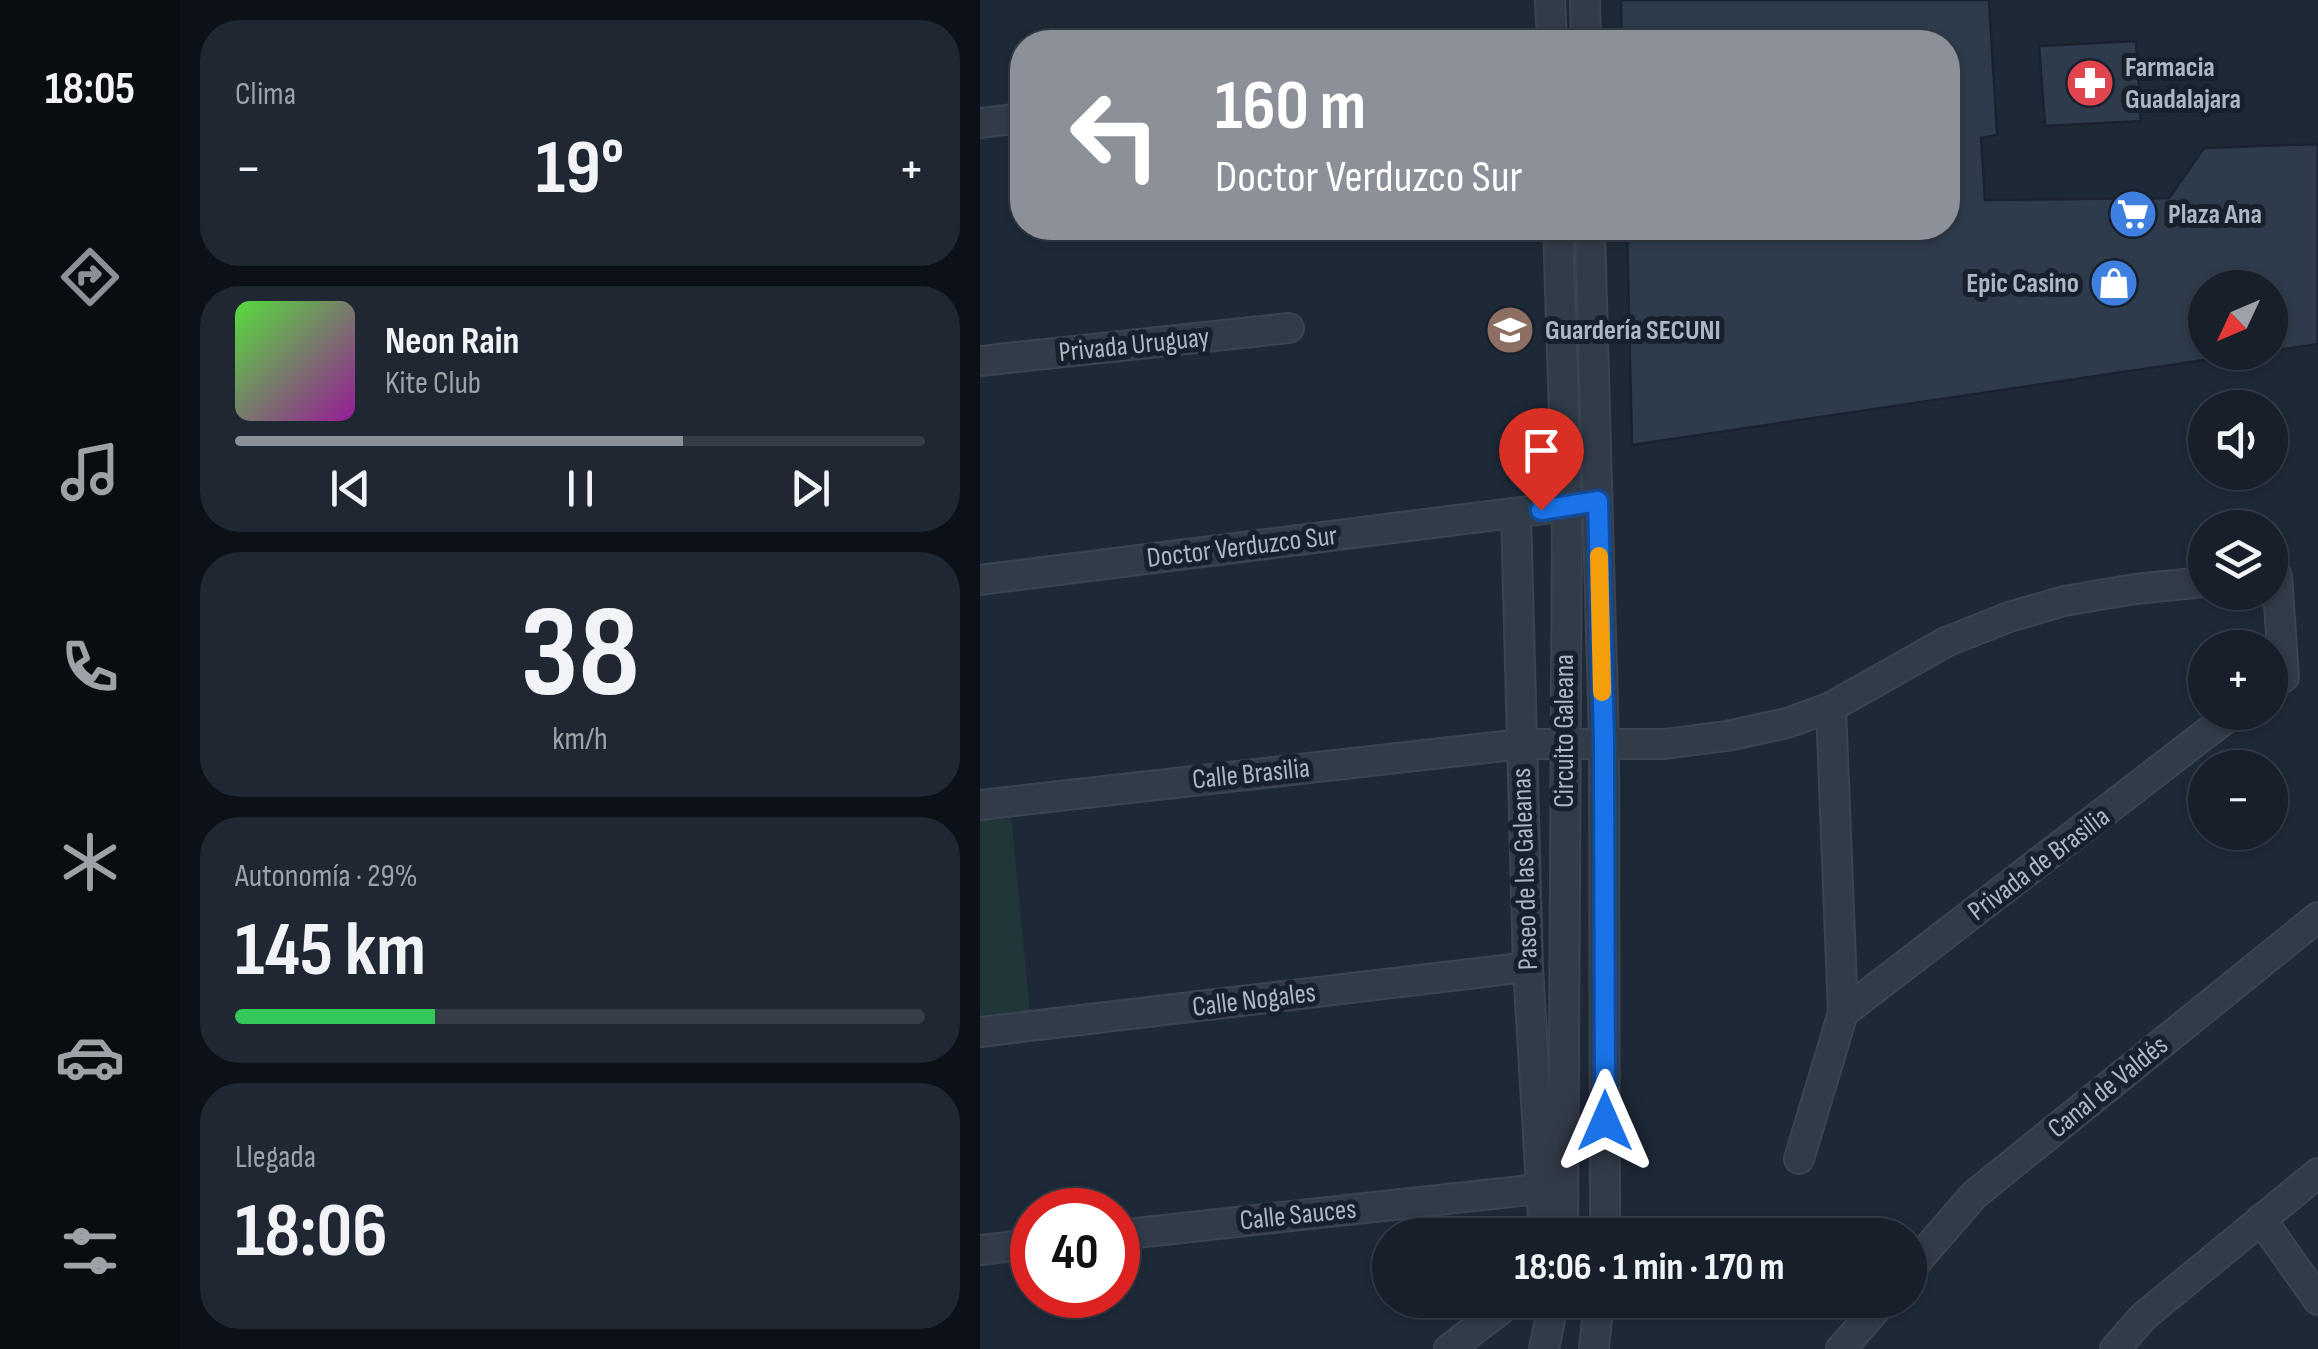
<!DOCTYPE html>
<html lang="es">
<head>
<meta charset="utf-8">
<style>
  :root { --surface:#161f2a; --page:#1f2732; --text:#f1f3f6; --muted:#9ea2a8; --line:#353d47; --accent:#8c9099 }
  body { margin:0; font-family:"Sofia Sans Condensed",sans-serif; background:var(--page); color:var(--text); height:100vh; display:flex; flex-direction:column; font-size:38px; white-space:nowrap }
  * { box-sizing:border-box; margin:0 }
  p { font-size:32px; color:var(--muted) }
  .icon { flex:none; width:55px; height:55px; fill:none; stroke:currentColor; stroke-width:2; stroke-linecap:round; stroke-linejoin:round }
  .map { position:relative; flex:1; overflow:hidden }
  .drawer { display:flex; flex-direction:column; gap:20px; padding:20px; background:#0c1117; width:800px }
  .drawer>* { flex:none }
  .hud { position:absolute; left:30px; top:30px; width:950px; height:210px; border-radius:40px; box-shadow:0 2px 8px #0004,0 0 0 2px var(--line); background:#8c9099; color:#fff; overflow:hidden }
  .needle { width:65px; rotate:226deg }
  .buttons { position:absolute; left:1208px; top:270px; display:grid; gap:20px }
  .buttons a { display:grid; place-items:center; width:100px; height:100px; border-radius:50%; background:var(--surface); box-shadow:0 2px 8px #0004,0 0 0 2px var(--line); font-size:50px }
  .speed { position:absolute; left:30px; top:1188px; display:flex; gap:20px; font-size:50px; font-weight:700; text-align:center }
  .speed>* { display:grid; place-content:center; width:130px; height:130px; border-radius:50%; background:var(--surface); box-shadow:0 2px 8px #0004,0 0 0 2px var(--line); line-height:1 }
  .speed .limit { border:15px solid #d22; background:#fff; color:#111 }
  .pin { position:absolute; display:grid; place-items:center; width:85px; height:85px; color:#fff; margin:-102px -42px; border-radius:50% 50% 50% 0; rotate:-45deg; box-shadow:0 0 10px #0007 }
  .pin .icon { rotate:45deg }
  .me { position:absolute; width:110px; margin:-55px; rotate:0deg; stroke-linejoin:round; filter:drop-shadow(0 0 8px #0008) }
  .turn { display:flex; align-items:center; gap:35px; height:210px; padding:0 40px; font-size:45px }
  .turn .icon { width:130px; height:130px; stroke-width:2.5 }
  .turn b { display:block; font-size:70px; line-height:85px }
  .big { font-size:75px; font-weight:700; line-height:1.1 }
  .drawer .tile { flex:1; display:flex; flex-direction:column; justify-content:center; gap:15px; min-width:0; padding:0 35px; border-radius:40px; background:var(--page) }
  .drawer .dial { align-items:center; gap:0 }
  .dial b { font-size:130px; line-height:1 }
  .song { display:flex; align-items:center; gap:30px }
  .cover { width:120px; height:120px; border-radius:15px; background:linear-gradient(135deg,hsl(110 70% 55%),hsl(300 70% 35%)) }
  .played { height:10px; border-radius:5px; background:linear-gradient(90deg,var(--accent) 65%,var(--line) 65%) }
  .keys { display:flex; justify-content:space-around; direction:ltr }
  .heat { display:flex; justify-content:space-between; align-items:center; font-size:55px; direction:ltr }
  .charge { height:15px; border-radius:8px; background:linear-gradient(90deg,#34c759 29%,var(--line) 0) }
  .trip { position:absolute; left:392px; top:1218px; width:555px; height:100px; border-radius:50px; background:var(--surface); box-shadow:0 2px 8px #0004,0 0 0 2px var(--line); font-weight:700; line-height:100px; text-align:center }
  main { display:flex; flex:1; min-height:0 }
  .menu { display:flex; flex-direction:column; width:180px; justify-content:space-around; align-items:center; background:#090c11; color:var(--muted) }
  .menu .icon { width:70px; height:70px }
  .menu .on { color:var(--accent) }
  .menu b { font-size:45px; color:var(--text) }
  .map>svg:first-child { display:block }
</style>
</head>
<body>
<main>
<nav class="menu">
<b>18:05</b>
<svg class="icon on" aria-label="directions" viewBox="0 0 24 24"><path d="M12 3l9 9-9 9-9-9zM9 14v-3h6M13 9l2 2-2 2"/></svg>
<svg class="icon" aria-label="music" viewBox="0 0 24 24"><path d="M9 18V5l10-2v13"/><circle cx="6" cy="18" r="3"/><circle cx="16" cy="16" r="3"/></svg>
<svg class="icon" aria-label="phone" viewBox="0 0 24 24"><path d="M5 4h4l2 5-3 2q2 4 5 5l2-3 5 2v4C11 20 4 13 5 4z"/></svg>
<svg class="icon" aria-label="climate" viewBox="0 0 24 24"><path d="M12 3v18M4 7l16 10M4 17L20 7"/></svg>
<svg class="icon" aria-label="car" viewBox="0 0 24 24"><path d="M5 17H2v-5l4-1 3-4h7l3 4 3 1v5h-3M9 17h6M6 11h13"/><circle cx="7" cy="17" r="2"/><circle cx="17" cy="17" r="2"/></svg>
<svg class="icon" aria-label="filters" viewBox="0 0 24 24"><path d="M4 7h16M4 17h16"/><circle cx="9" cy="7" r="2"/><circle cx="15" cy="17" r="2"/></svg>
</nav>
<section class="drawer">
<div class="tile"><p>Clima</p>
<div class="heat"><a>−</a><b class="big">19°</b><a>+</a></div>
</div>
<div class="tile">
<div class="song"><i class="cover"></i><div><b>Neon Rain</b><p>Kite Club</p></div></div>
<div class="played"></div>
<div class="keys"><svg class="icon" aria-label="previous" viewBox="0 0 24 24"><path d="M18 5L8 12l10 7zM5 5v14"/></svg><svg class="icon" aria-label="pause" viewBox="0 0 24 24"><path d="M8 5v14M16 5v14"/></svg><svg class="icon" aria-label="next" viewBox="0 0 24 24"><path d="M6 5l10 7-10 7zM19 5v14"/></svg></div>
</div>
<div class="tile dial"><b>38</b><p>km/h</p></div>
<div class="tile"><p>Autonomía · 29%</p><b class="big">145 km</b><div class="charge"></div></div>
<div class="tile"><p>Llegada</p><b class="big">18:06</b></div>
</section>
<div class="map">
<svg width="1338" height="1349" viewBox="0 0 1338 1349">
  <rect width="100%" height="100%" fill="#1e2938"/>
  <polygon fill="#203639" points="31,814 50,1013 0,1019 0,819"/>
  <g fill="#2d3b4c" stroke="#19222e" stroke-width="2.5">
    <polygon points="641,0 1009,0 1017,135 1001,138 1005,200 1189,198 1224,148 1338,144 1338,344 1290,351 1290,288 1225,288 1225,352 1278,352 652,445 647,228 968,228 968,42 642,42"/>
    <polygon points="1156,41 1161,121 1065,126 1059,46"/>
  </g>
  <g fill="none" stroke-linecap="round" stroke-linejoin="round">
    <g stroke="#3b4451" stroke-width="32">
      <g id="minor">
        <polyline points="570,0 572,42"/>
        <polyline points="605,0 606,42"/>
        <polyline points="0,123 42,118"/>
        <polyline points="578,228 587,507 583,1235"/>
        <polyline points="610,228 624,742 625,1235"/>
        <polyline points="0,361 309,328"/>
        <polyline points="536,513 548,967 564,1235"/>
        <polyline points="1290,576 1297,576 1304,677 1290,687"/>
        <polyline points="0,580 604,504"/>
        <polyline points="0,805 542,744 684,744 747,736 807,723 851,707 966,642 1029,617 1084,601 1155,589 1225,582"/>
        <polyline points="863,1013 1254,712"/>
        <polyline points="0,1032 548,967"/>
        <polyline points="819,1159 863,1013 851,707"/>
        <polyline points="1281,1219 1338,1300"/>
        <polyline points="138,1235 559,1189"/>
        <polyline points="0,1250 52,1244"/>
        <polyline points="930,1269 994,1195 1338,917"/>
        <polyline points="469,1349 533,1300"/>
        <polyline points="564,1349 574,1300"/>
        <polyline points="614,1349 619,1300"/>
        <polyline points="861,1349 904,1300"/>
        <polyline points="1135,1349 1163,1317 1338,1173"/>
      </g>
    </g>
    <use href="#minor" stroke="#323b48" stroke-width="28"/>
  </g>
  <g fill="none" stroke-linecap="round" stroke-linejoin="round">
    <g stroke="#114b97" stroke-width="25">
      <polyline id="route" points="561,510 618,501 624,742 625,1121"/>
    </g>
    <use href="#route" stroke="#1a73e8" stroke-width="18"/>
    <polyline stroke="#f59e0b" stroke-width="18" points="619,556 622,692"/>
  </g>
  <defs>
    <g id="pharmacy-disc" transform="scale(2.5)"><circle r="9.5" fill="#e0444e" stroke="#18202c"/><path d="M-2-6h4v4h4v4h-4v4h-4v-4h-4v-4h4Z" fill="#fff"/></g>
    <g id="supermarket-disc" transform="scale(2.5)"><circle r="9.5" fill="#3f7fe0" stroke="#18202c"/><path d="M-6-5.5h2.5l.6 2H6L4.5 2H-2.5L-4.4-4H-6ZM-1.5 3.2a1.3 1.3 0 1 0 .1 0ZM3 3.2a1.3 1.3 0 1 0 .1 0Z" fill="#fff"/></g>
    <g id="shop-disc" transform="scale(2.5)"><circle r="9.5" fill="#3f7fe0" stroke="#18202c"/><path d="M-5-2.5h2.3a2.7 3.5 0 0 1 5.4 0H5L5.5 6h-11ZM-1.5-2.5h3a1.5 2.3 0 0 0-3 0Z" fill="#fff"/></g>
    <g id="school-disc" transform="scale(2.5)"><circle r="9.5" fill="#8d6e63" stroke="#18202c"/><path d="M0-5L7-2L0 1L-7-2ZM-4 1L0 2.5L4 1V4Q0 6-4 4Z" fill="#fff"/></g>
  </defs>
  <g fill-rule="evenodd">
    <use href="#pharmacy-disc" x="1110" y="83"/>
    <use href="#supermarket-disc" x="1153" y="214"/>
    <use href="#shop-disc" x="1134" y="283"/>
    <use href="#school-disc" x="530" y="330"/>
  </g>
  <g text-anchor="middle" dominant-baseline="central" stroke-width="10" stroke-linejoin="round" paint-order="stroke">
    <g font-size="28" font-weight="bold" fill="#acb6c5" stroke="#18202c" text-anchor="start">
      <text x="1145" y="67">Farmacia<tspan x="1145" dy="32">Guadalajara</tspan></text>
      <text x="1188" y="214">Plaza Ana</text>
      <text x="1099" y="283" text-anchor="end">Epic Casino</text>
      <text x="565" y="330">Guardería SECUNI</text>
    </g>
    <g font-size="28" fill="#acb6c5" stroke="#18202c">
      <text transform="translate(154 345) rotate(-6)">Privada Uruguay</text>
      <text transform="translate(262 547) rotate(-7)">Doctor Verduzco Sur</text>
      <text transform="translate(584 731) rotate(-90)">Circuito Galeana</text>
      <text transform="translate(271 774) rotate(-6)">Calle Brasilia</text>
      <text transform="translate(1059 864) rotate(-37)">Privada de Brasilia</text>
      <text transform="translate(545 869) rotate(-92)">Paseo de las Galeanas</text>
      <text transform="translate(274 1000) rotate(-7)">Calle Nogales</text>
      <text transform="translate(1128 1087) rotate(-39)">Canal de Valdés</text>
      <text transform="translate(318 1215) rotate(-6)">Calle Sauces</text>
    </g>
  </g>
</svg>
<div class="buttons">
<a><svg class="needle" viewBox="-14 -14 28 28"><path d="M0-13l5 13h-10z" fill="#e53935"/><path d="M0 13l5-13h-10z" fill="#9ea2a8"/></svg></a>
<a><svg class="icon" aria-label="sound" viewBox="0 0 24 24"><path d="M4 9h4l5-4v14l-5-4H4zM17 9q2 3 0 6"/></svg></a>
<a><svg class="icon" aria-label="layers" viewBox="0 0 24 24"><path d="M12 4l9 5-9 5-9-5zM3 14l9 5 9-5"/></svg></a>
<a>+</a>
<a>−</a>
</div>
<div class="speed"><div class="limit">40</div></div>
<div class="pin" style="left:561px;top:510px;background:#d93025"><svg class="icon" aria-label="arrive" viewBox="0 0 24 24"><path d="M6 21V4h12l-3 4 3 4H6"/></svg></div>
<svg class="me" style="left:625px;top:1121px" viewBox="-20 -20 40 40"><path d="M0-17L14 15 0 8-14 15z" fill="#1a73e8" stroke="#fff" stroke-width="4"/></svg>
<div class="trip">18:06 · 1 min · 170 m</div>
<div class="hud">
<div class="turn"><svg class="icon" aria-label="left" viewBox="0 0 24 24"><path d="M17 20v-9H6M10 6l-5 5 5 5"/></svg><div><b>160 m</b>Doctor Verduzco Sur</div></div>
</div>
</div>
</main>
</body>
</html>
